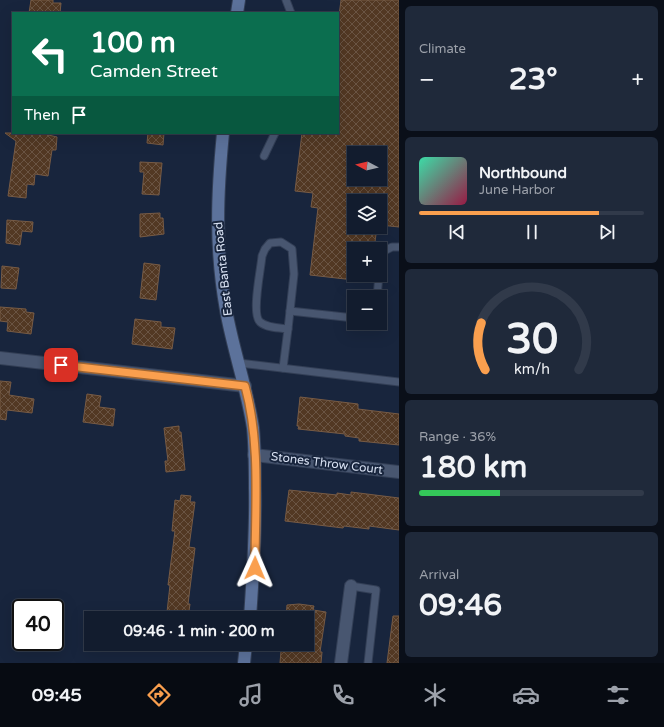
<!DOCTYPE html>
<html lang="en">
<head>
<meta charset="utf-8">
<style>
  :root { --surface:#121c2e; --page:#1f293a; --text:#f1f3f6; --muted:#9ca1aa; --line:#313a4a; --accent:#fa9f4e }
  body { margin:0; font-family:"Varela Round",sans-serif; background:var(--page); color:var(--text); height:100vh; display:flex; flex-direction:column; font-size:15px; white-space:nowrap }
  * { box-sizing:border-box; margin:0 }
  p { font-size:13px; color:var(--muted) }
  .icon { flex:none; width:22px; height:22px; fill:none; stroke:currentColor; stroke-width:2; stroke-linecap:round; stroke-linejoin:round }
  .map { position:relative; flex:1; overflow:hidden }
  .sheet { display:flex; flex-direction:column; gap:6px; padding:6px; background:#0a0f19; width:265px }
  .sheet>* { flex:none }
  .top-card { position:absolute; left:12px; top:12px; width:327px; height:122px; border-radius:0px; box-shadow:0 4px 16px #0002,0 0 0 1px var(--line); background:#0b6e4f; color:#fff; overflow:hidden }
  .needle { width:26px; rotate:277deg }
  .buttons { position:absolute; left:347px; top:146px; display:grid; gap:8px }
  .buttons a { display:grid; place-items:center; width:40px; height:40px; border-radius:0px; background:var(--surface); box-shadow:0 4px 16px #0002,0 0 0 1px var(--line); font-size:20px }
  .speed { position:absolute; left:12px; top:599px; display:flex; gap:8px; font-size:20px; font-weight:700; text-align:center }
  .speed>* { display:grid; place-content:center; width:52px; height:52px; border-radius:50%; background:var(--surface); box-shadow:0 4px 16px #0002,0 0 0 1px var(--line); line-height:1 }
  .speed .limit { border:2px solid #111; border-radius:6px; background:#fff; color:#111 }
  .pin { position:absolute; display:grid; place-items:center; width:34px; height:34px; color:#fff; margin:-17px; border-radius:8px; box-shadow:0 2px 6px #0006 }
  .me { position:absolute; width:44px; margin:-22px; rotate:1deg; stroke-linejoin:round; filter:drop-shadow(0 0 3px #0008) }
  .turn { display:flex; align-items:center; gap:14px; height:84px; padding:0 12px; font-size:18px }
  .turn .icon { width:52px; height:52px; stroke-width:2.5 }
  .turn b { display:block; font-size:28px; line-height:34px }
  .then { display:flex; align-items:center; height:38px; padding:0 12px; background:#0003; gap:8px; font-size:15px }
  .big { font-size:30px; font-weight:700; line-height:1.1 }
  .sheet .tile { flex:1; display:flex; flex-direction:column; justify-content:center; gap:6px; min-width:0; padding:0 14px; border-radius:6px; background:var(--page) }
  .sheet .dial { align-items:center; gap:0 }
  .dial svg { height:104px; overflow:visible; fill:none; stroke:var(--line); stroke-width:7; stroke-linecap:round; text-anchor:middle }
  .dial text { fill:var(--text); stroke:none }
  .song { display:flex; align-items:center; gap:12px }
  .cover { width:48px; height:48px; border-radius:6px; background:linear-gradient(135deg,hsl(160 70% 55%),hsl(340 70% 35%)) }
  .played { height:4px; border-radius:2px; background:linear-gradient(90deg,var(--accent) 80%,var(--line) 80%) }
  .keys { display:flex; justify-content:space-around; direction:ltr }
  .heat { display:flex; justify-content:space-between; align-items:center; font-size:22px; direction:ltr }
  .charge { height:6px; border-radius:3px; background:linear-gradient(90deg,#34c759 36%,var(--line) 0) }
  .trip { position:absolute; left:84px; top:611px; width:230px; height:40px; border-radius:0px; background:var(--surface); box-shadow:0 4px 16px #0002,0 0 0 1px var(--line); font-weight:700; line-height:40px; text-align:center }
  .menu { display:flex; height:64px; justify-content:space-around; align-items:center; background:#070b12; color:var(--muted) }
  .menu .icon { width:28px; height:28px }
  .menu .active { color:var(--accent) }
  .menu b { font-size:18px; color:var(--text) }
  main { display:flex; flex:1; min-height:0 }
  .map>svg:first-child { display:block }
</style>
</head>
<body>
<main>
<div class="map">
<svg width="399" height="663" viewBox="0 0 399 663">
  <defs>
    <pattern id="building-cross-hatch" width="8" height="8" patternUnits="userSpaceOnUse"><rect width="8" height="8" fill="#523823"/><path d="M0 0l8 8M0 8l8-8" fill="none" stroke="#6a5443"/></pattern>
  </defs>
  <rect width="100%" height="100%" fill="#18253d"/>
  <g fill="url(#building-cross-hatch)" stroke="#775b45" fill-rule="evenodd">
    <polygon points="31,0 53,0 53,3 61,3 60,13 29,13"/>
    <path d="M 341,0 L 399,0 L 399,227 L 380,225 L 380,201 L 354,201 L 354,227 L 377,227 L 374,249 L 354,249 L 354,280 L 310,275 L 318,208 L 311,207 L 313,193 L 295,191 L 302,133 L 338,133 L 338,24 ZM 354,153 L 380,153 L 380,179 L 354,179 Z"/>
    <polygon points="5,133 40,133 57,137 56,150 52,150 48,176 35,174 34,185 27,184 26,198 8,196 16,141"/>
    <polygon points="148,133 164,133 163,145 147,143"/>
    <polygon points="140,162 162,163 159,195 142,194 144,172 140,172"/>
    <polygon points="160,213 160,218 163,218 164,234 140,237 140,214"/>
    <polygon points="7,220 33,222 32,232 22,231 20,245 6,243"/>
    <polygon points="144,263 160,265 156,300 140,298"/>
    <polygon points="2,266 19,268 16,289 1,288"/>
    <polygon points="0,307 26,309 26,312 34,313 31,334 7,331 8,322 0,321"/>
    <polygon points="135,319 161,322 161,327 175,328 172,349 132,344"/>
    <polygon points="0,381 11,382 9,395 34,399 32,413 7,410 6,420 0,419"/>
    <polygon points="87,394 101,396 99,407 115,409 113,426 83,422"/>
    <polygon points="300,397 358,404 358,409 399,414 399,445 359,441 359,438 345,436 345,434 298,429 299,426 297,426"/>
    <polygon points="179,426 179,432 181,432 185,470 166,472 165,461 168,461 164,428"/>
    <polygon points="289,490 337,495 337,493 351,495 351,492 399,498 399,530 369,526 369,529 344,526 343,528 285,521"/>
    <polygon points="181,495 191,496 190,502 195,502 189,547 195,548 188,604 190,604 188,618 170,618 170,612 167,612 170,585 168,585 175,531 172,531 175,500 180,501"/>
    <polygon points="299,604 314,606 313,610 326,612 320,652 322,652 321,663 280,663 281,651 286,651 286,644 307,644 307,618 286,618 287,605"/>
    <polygon points="393,616 399,616 399,663 387,663"/>
  </g>
  <g fill="none" stroke-linecap="round" stroke-linejoin="round">
    <g stroke="#333f56" stroke-width="9">
      <g id="lane">
        <polyline points="286,0 291,13"/>
        <polyline points="264,156 275,133"/>
        <polyline points="380,269 384,251 392,247 399,247"/>
        <polyline points="377,297 379,275"/>
        <polyline points="288,329 290,311"/>
        <polyline points="239,363 399,382"/>
        <path d="M 283,368 L 288,329 C 279,328 267,328 260,322 C 251,314 261,269 262,256 L 265,249 L 270,243 L 281,242 L 292,249 L 294,274 L 290,311 L 354,318"/>
        <polyline points="351,586 376,590 368,663"/>
      </g>
    </g>
    <g stroke="#333f56" stroke-width="14">
      <g id="street">
        <polyline points="0,358 245,386"/>
        <polyline points="254,455 399,472"/>
        <polyline points="341,663 351,586"/>
      </g>
    </g>
    <g stroke="#333f56" stroke-width="14">
      <g id="secondary">
        <polyline points="237,13 239,0"/>
        <path d="M 223,133 C 217,195 215,249 226,310 C 233,350 247,388 253,428 C 255,448 255,468 255,488 C 256,532 253,574 250,618"/>
        <polyline points="244,663 246,644"/>
      </g>
    </g>
    <use href="#lane" stroke="#485670" stroke-width="7"/>
    <use href="#street" stroke="#485670" stroke-width="12"/>
    <use href="#secondary" stroke="#5c729b" stroke-width="12"/>
  </g>
  <g fill="none" stroke-linecap="round" stroke-linejoin="round">
    <g stroke="#a26733" stroke-width="10">
      <path id="route" d="M 61,365 L 245,386 C 261,444 255,508 255,568"/>
    </g>
    <use href="#route" stroke="#fa9f4e" stroke-width="7"/>
  </g>
  <g text-anchor="middle" dominant-baseline="central" stroke-width="4" stroke-linejoin="round" paint-order="stroke">
    <g font-size="12" fill="#d9e2f3" stroke="#18253d">
      <text transform="translate(223 269) rotate(-96)">East Banta Road</text>
      <text transform="translate(327 463) rotate(7)">Stones Throw Court</text>
    </g>
  </g>
</svg>
<div class="buttons">
<a><svg class="needle" viewBox="-14 -14 28 28"><path d="M0-13l5 13h-10z" fill="#e53935"/><path d="M0 13l5-13h-10z" fill="#9ca1aa"/></svg></a>
<a><svg class="icon" aria-label="layers" viewBox="0 0 24 24"><path d="M12 4l9 5-9 5-9-5zM3 14l9 5 9-5"/></svg></a>
<a>+</a>
<a>−</a>
</div>
<div class="speed"><div class="limit">40</div></div>
<div class="pin" style="left:61px;top:365px;background:#d93025"><svg class="icon" aria-label="arrive" viewBox="0 0 24 24"><path d="M6 21V4h12l-3 4 3 4H6"/></svg></div>
<svg class="me" style="left:255px;top:568px" viewBox="-20 -20 40 40"><path d="M0-17L14 15 0 8-14 15z" fill="#fa9f4e" stroke="#fff" stroke-width="4"/></svg>
<div class="trip">09:46 · 1 min · 200 m</div>
<div class="top-card">
<div class="turn"><svg class="icon" aria-label="left" viewBox="0 0 24 24"><path d="M17 20v-9H6M10 6l-5 5 5 5"/></svg><div><b>100 m</b>Camden Street</div></div>
<div class="then">Then<svg class="icon" aria-label="arrive" viewBox="0 0 24 24"><path d="M6 21V4h12l-3 4 3 4H6"/></svg></div>
</div>
</div>
<section class="sheet">
<div class="tile"><p>Climate</p>
<div class="heat"><a>−</a><b class="big">23°</b><a>+</a></div>
</div>
<div class="tile">
<div class="song"><i class="cover"></i><div><b>Northbound</b><p>June Harbor</p></div></div>
<div class="played"></div>
<div class="keys"><svg class="icon" aria-label="previous" viewBox="0 0 24 24"><path d="M18 5L8 12l10 7zM5 5v14"/></svg><svg class="icon" aria-label="pause" viewBox="0 0 24 24"><path d="M8 5v14M16 5v14"/></svg><svg class="icon" aria-label="next" viewBox="0 0 24 24"><path d="M6 5l10 7-10 7zM19 5v14"/></svg></div>
</div>
<div class="tile dial"><svg viewBox="0 0 100 80">
<path d="M14 69A42 42 0 1 1 86 69"/>
<path d="M14 69A42 42 0 0 1 11 33" stroke="#fa9f4e"/>
<text x="50" y="56" font-size="32" font-weight="700">30</text>
<text x="50" y="72" font-size="11">km/h</text>
</svg></div>
<div class="tile"><p>Range · 36%</p><b class="big">180 km</b><div class="charge"></div></div>
<div class="tile"><p>Arrival</p><b class="big">09:46</b></div>
</section>
</main>
<nav class="menu">
<b>09:45</b>
<svg class="icon active" aria-label="directions" viewBox="0 0 24 24"><path d="M12 3l9 9-9 9-9-9zM9 14v-3h6M13 9l2 2-2 2"/></svg>
<svg class="icon" aria-label="music" viewBox="0 0 24 24"><path d="M9 18V5l10-2v13"/><circle cx="6" cy="18" r="3"/><circle cx="16" cy="16" r="3"/></svg>
<svg class="icon" aria-label="phone" viewBox="0 0 24 24"><path d="M5 4h4l2 5-3 2q2 4 5 5l2-3 5 2v4C11 20 4 13 5 4z"/></svg>
<svg class="icon" aria-label="climate" viewBox="0 0 24 24"><path d="M12 3v18M4 7l16 10M4 17L20 7"/></svg>
<svg class="icon" aria-label="car" viewBox="0 0 24 24"><path d="M5 17H2v-5l4-1 3-4h7l3 4 3 1v5h-3M9 17h6M6 11h13"/><circle cx="7" cy="17" r="2"/><circle cx="17" cy="17" r="2"/></svg>
<svg class="icon" aria-label="filters" viewBox="0 0 24 24"><path d="M4 7h16M4 17h16"/><circle cx="9" cy="7" r="2"/><circle cx="15" cy="17" r="2"/></svg>
</nav>
</body>
</html>
